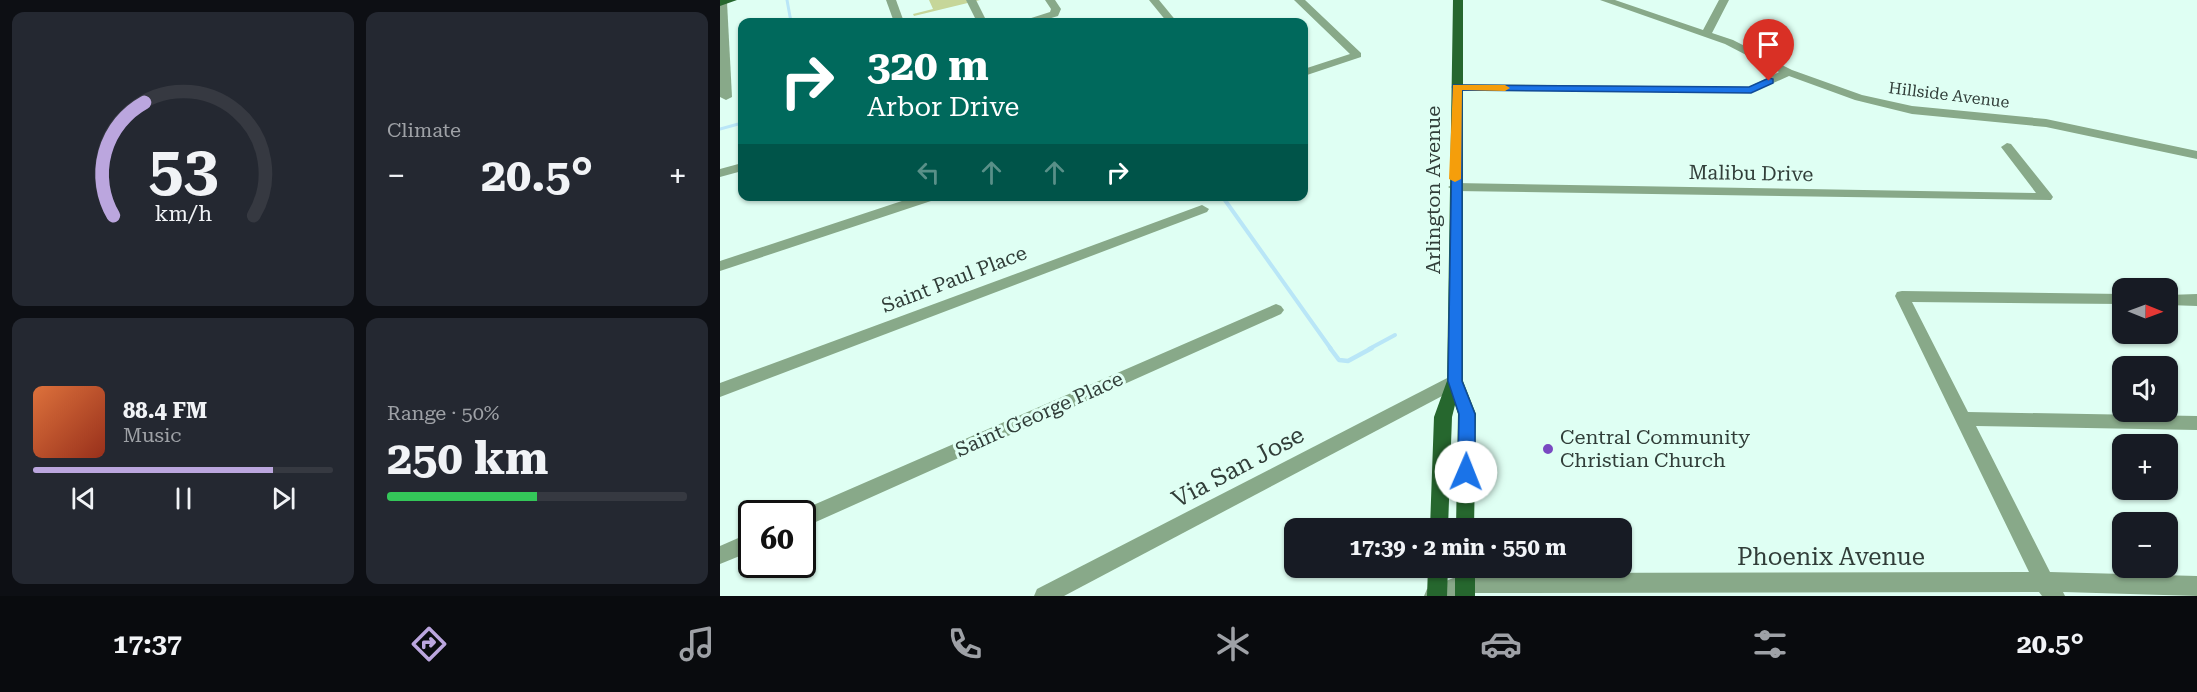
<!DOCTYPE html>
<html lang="en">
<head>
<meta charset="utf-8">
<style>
  :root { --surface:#171b24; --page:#242831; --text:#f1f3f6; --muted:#9ea1a6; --line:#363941; --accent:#bba6de }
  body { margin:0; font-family:"Roboto Serif",serif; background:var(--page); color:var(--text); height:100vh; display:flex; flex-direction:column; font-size:22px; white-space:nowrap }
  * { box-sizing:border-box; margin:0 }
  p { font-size:20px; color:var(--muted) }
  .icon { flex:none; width:33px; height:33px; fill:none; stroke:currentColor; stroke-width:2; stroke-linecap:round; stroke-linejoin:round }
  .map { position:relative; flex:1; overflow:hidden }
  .side { display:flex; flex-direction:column; gap:12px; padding:12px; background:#0d0f14; width:720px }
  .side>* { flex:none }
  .top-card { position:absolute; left:18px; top:18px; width:570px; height:183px; border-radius:12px; box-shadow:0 2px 4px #0004; background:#00695c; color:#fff; overflow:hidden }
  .needle { width:39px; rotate:91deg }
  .fabs { position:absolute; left:1392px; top:278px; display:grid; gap:12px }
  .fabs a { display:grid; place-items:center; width:66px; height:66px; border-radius:12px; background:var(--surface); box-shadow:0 2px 4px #0004; font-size:30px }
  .speed { position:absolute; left:18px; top:500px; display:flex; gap:12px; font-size:30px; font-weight:700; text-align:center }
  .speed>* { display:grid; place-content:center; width:78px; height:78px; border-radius:50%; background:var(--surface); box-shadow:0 2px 4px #0004; line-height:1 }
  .speed .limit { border:3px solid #111; border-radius:9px; background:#fff; color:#111 }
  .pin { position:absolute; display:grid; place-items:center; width:51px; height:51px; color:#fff; margin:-62px -26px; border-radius:50% 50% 50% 0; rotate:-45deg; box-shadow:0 0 6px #0007 }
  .pin .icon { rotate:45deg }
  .me { position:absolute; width:66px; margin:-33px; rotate:1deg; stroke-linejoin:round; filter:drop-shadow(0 0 4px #0008) }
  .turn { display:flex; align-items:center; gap:21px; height:126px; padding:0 30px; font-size:27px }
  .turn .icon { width:78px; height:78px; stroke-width:2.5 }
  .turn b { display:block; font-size:42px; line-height:51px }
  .lanes { display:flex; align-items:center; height:57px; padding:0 30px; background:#0003; justify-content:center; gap:30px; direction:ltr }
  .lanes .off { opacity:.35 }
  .big { font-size:45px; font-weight:700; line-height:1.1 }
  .side .tile { flex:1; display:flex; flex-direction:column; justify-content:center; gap:9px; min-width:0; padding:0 21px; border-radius:12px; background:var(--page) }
  .side .dial { align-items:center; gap:0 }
  .dial svg { height:156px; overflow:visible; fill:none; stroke:var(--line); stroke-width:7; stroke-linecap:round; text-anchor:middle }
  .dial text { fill:var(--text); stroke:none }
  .song { display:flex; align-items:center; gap:18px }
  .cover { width:72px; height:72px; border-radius:9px; background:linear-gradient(135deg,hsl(20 70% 55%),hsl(10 70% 35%)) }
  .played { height:6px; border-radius:3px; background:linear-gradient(90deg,var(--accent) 80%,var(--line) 80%) }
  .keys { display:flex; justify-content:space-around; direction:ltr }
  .heat { display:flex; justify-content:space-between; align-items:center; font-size:33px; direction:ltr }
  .charge { height:9px; border-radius:4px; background:linear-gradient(90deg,#34c759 50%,var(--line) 0) }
  .side .tiles { flex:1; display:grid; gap:12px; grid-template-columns:repeat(2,1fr) }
  .trip { position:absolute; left:564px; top:518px; width:348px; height:60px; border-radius:12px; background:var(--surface); box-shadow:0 2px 4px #0004; font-weight:700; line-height:60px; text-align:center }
  .dock { display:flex; height:96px; justify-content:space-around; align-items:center; background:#090b0e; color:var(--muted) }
  .dock .icon { width:42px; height:42px }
  .dock .active { color:var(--accent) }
  .dock b { font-size:27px; color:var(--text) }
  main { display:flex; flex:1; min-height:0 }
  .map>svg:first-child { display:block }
</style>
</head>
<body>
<main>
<section class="side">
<div class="tiles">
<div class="tile dial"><svg viewBox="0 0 100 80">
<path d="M14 69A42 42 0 1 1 86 69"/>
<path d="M14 69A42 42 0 0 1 30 11" stroke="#bba6de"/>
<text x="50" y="56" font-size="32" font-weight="700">53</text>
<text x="50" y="72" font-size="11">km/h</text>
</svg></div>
<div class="tile"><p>Climate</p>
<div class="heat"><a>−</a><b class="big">20.5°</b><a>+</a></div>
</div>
<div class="tile">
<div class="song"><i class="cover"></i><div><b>88.4 FM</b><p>Music</p></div></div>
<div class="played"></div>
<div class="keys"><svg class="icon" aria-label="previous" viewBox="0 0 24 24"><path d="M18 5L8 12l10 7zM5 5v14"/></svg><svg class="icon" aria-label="pause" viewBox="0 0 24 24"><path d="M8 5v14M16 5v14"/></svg><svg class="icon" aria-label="next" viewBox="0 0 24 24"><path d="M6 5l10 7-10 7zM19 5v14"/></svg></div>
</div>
<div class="tile"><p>Range · 50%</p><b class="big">250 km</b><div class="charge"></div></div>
</div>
</section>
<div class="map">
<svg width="1477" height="596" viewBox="0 0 1477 596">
  <rect width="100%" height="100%" fill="#dffff3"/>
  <polygon fill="#c6d699" points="209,0 260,0 194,16 193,14 213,9"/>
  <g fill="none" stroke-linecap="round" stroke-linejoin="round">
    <g stroke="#b9e6f7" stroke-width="3">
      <polyline points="67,0 71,22"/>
      <polyline points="0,129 22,123"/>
    </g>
    <g stroke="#b9e6f7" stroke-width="4">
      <polyline points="502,196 611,349"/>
      <polyline points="649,349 675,335"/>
    </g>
    <polyline stroke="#b9e6f7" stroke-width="4.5" points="610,348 619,360 628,361 652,348"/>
    <g fill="#88a989" fill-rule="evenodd">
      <polygon points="0,0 7,2 12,97 6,100 0,97"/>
      <polygon points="166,0 176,0 184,22 174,22"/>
      <polygon points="246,0 256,0 267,22 257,22"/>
      <polygon points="325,0 335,0 341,9 338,16 318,22 304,22 305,20 330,12 331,9"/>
      <polygon points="429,0 439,0 457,22 447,22"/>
      <polygon points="574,0 585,0 641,53 641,57 584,76 584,69 630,54"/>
      <polygon points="880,0 895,0 983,30 999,0 1009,0 992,33 1013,40 1072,70 1142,95 1192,106 1326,119 1477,151 1477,159 1326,127 1192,114 1135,100 1069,76 1031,93 737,90 731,87 737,84 1029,87 1059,72 1005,44"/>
      <polygon points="1287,143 1291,144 1331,194 1333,197 1331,200 735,191 728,187 735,183 1316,193 1281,147"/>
      <polygon points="22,163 22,171 0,177 0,169"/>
      <polygon points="197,196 218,196 217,199 0,271 0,261"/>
      <polygon points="482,205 489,209 487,212 0,397 0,383"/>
      <polygon points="1182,291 1402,294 1402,304 1192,302 1248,412 1477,416 1477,430 1256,426 1330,572 1477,576 1477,596 1343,592 1345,596 1322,596 1319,592 745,593 738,596 704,596 707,589 745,573 1309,572 1175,296 1177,292"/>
      <polygon points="1477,294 1477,306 1448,305 1448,295"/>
      <polygon points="556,304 561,306 564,310 561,314 89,525 82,527 82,513 75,513"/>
      <polygon points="735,374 741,376 743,381 741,386 344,596 314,596 317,589"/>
      <polygon points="32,532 32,551 0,564 0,546"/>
    </g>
    <g fill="#26672e" fill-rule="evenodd">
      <polygon points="0,0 17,0 0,6"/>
      <polygon points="733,0 743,0 743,381 756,414 754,528 736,528 738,414 735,405 732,417 728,528 710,528 714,417 727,381"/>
      <polygon points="708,567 728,567 727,596 707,596"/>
      <rect x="735" y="567" width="20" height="29"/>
    </g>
  </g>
  <polygon fill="#1a73e8" stroke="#114b97" stroke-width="1.5" points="1049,78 1053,79 1053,83 1031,93 742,90 742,381 755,414 755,472 752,477 746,479 741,477 738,472 739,414 728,381 733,85 1029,87"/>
  <polygon fill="#f59e0b" points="733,85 785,85 790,88 785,91 742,90 741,179 735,182 729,179"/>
  <circle fill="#7949c1" stroke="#dffff3" stroke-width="2" cx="828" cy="449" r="6"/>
  <g text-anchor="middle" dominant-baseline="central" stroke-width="6" stroke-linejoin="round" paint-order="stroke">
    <g font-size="16" fill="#313e39" stroke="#dffff3">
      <text transform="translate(1229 95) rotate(7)">Hillside Avenue</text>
    </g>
    <g font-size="20" fill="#313e39" stroke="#dffff3">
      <text transform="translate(1031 173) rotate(1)">Malibu Drive</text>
      <text transform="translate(713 190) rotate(-90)">Arlington Avenue</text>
      <text transform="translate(234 279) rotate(-21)">Saint Paul Place</text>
      <text transform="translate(319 414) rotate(-24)">Saint George Place</text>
    </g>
    <g font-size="20" fill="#313e39" stroke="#dffff3" text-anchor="start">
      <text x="840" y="437">Central Community<tspan x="840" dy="23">Christian Church</tspan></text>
    </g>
    <g font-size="24" fill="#313e39" stroke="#dffff3">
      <text transform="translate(518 467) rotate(-28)">Via San Jose</text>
      <text x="1111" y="557">Phoenix Avenue</text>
    </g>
  </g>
</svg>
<div class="fabs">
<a><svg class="needle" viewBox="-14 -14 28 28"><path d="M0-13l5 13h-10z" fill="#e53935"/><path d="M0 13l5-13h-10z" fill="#9ea1a6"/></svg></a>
<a><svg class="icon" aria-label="sound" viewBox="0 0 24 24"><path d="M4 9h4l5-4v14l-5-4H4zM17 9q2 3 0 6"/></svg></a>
<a>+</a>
<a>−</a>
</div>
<div class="speed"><div class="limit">60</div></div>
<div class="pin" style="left:1049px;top:81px;background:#d93025"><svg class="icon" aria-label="arrive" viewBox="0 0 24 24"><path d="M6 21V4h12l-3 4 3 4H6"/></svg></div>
<svg class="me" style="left:746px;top:472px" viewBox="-20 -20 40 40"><circle r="19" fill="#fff"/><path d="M0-13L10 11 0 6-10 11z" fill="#1a73e8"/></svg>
<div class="trip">17:39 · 2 min · 550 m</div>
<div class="top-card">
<div class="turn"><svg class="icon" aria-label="right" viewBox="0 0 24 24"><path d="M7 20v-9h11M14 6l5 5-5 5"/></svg><div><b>320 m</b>Arbor Drive</div></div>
<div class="lanes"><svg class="icon off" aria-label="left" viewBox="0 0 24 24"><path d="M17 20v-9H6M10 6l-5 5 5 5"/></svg><svg class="icon off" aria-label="ahead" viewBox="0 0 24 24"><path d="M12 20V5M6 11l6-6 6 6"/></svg><svg class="icon off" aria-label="ahead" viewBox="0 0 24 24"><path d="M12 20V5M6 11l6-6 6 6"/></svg><svg class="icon" aria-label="right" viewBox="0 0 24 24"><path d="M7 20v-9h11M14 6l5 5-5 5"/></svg></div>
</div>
</div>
</main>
<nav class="dock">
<b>17:37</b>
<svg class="icon active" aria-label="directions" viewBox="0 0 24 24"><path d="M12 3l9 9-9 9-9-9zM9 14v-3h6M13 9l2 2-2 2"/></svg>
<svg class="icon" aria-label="music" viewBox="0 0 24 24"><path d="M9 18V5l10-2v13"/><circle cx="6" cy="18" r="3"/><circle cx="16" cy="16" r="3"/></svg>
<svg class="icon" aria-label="phone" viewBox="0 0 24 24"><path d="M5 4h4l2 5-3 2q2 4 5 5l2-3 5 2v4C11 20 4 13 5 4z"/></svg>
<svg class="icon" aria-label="climate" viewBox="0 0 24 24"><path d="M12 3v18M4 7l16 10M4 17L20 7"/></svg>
<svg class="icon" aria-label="car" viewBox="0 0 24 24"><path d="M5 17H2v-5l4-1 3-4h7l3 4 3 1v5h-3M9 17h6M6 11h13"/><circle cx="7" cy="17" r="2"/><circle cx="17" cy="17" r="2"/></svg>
<svg class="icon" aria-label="filters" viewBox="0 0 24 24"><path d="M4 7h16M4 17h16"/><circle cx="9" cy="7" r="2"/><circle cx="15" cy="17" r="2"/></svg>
<b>20.5°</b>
</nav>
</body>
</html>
